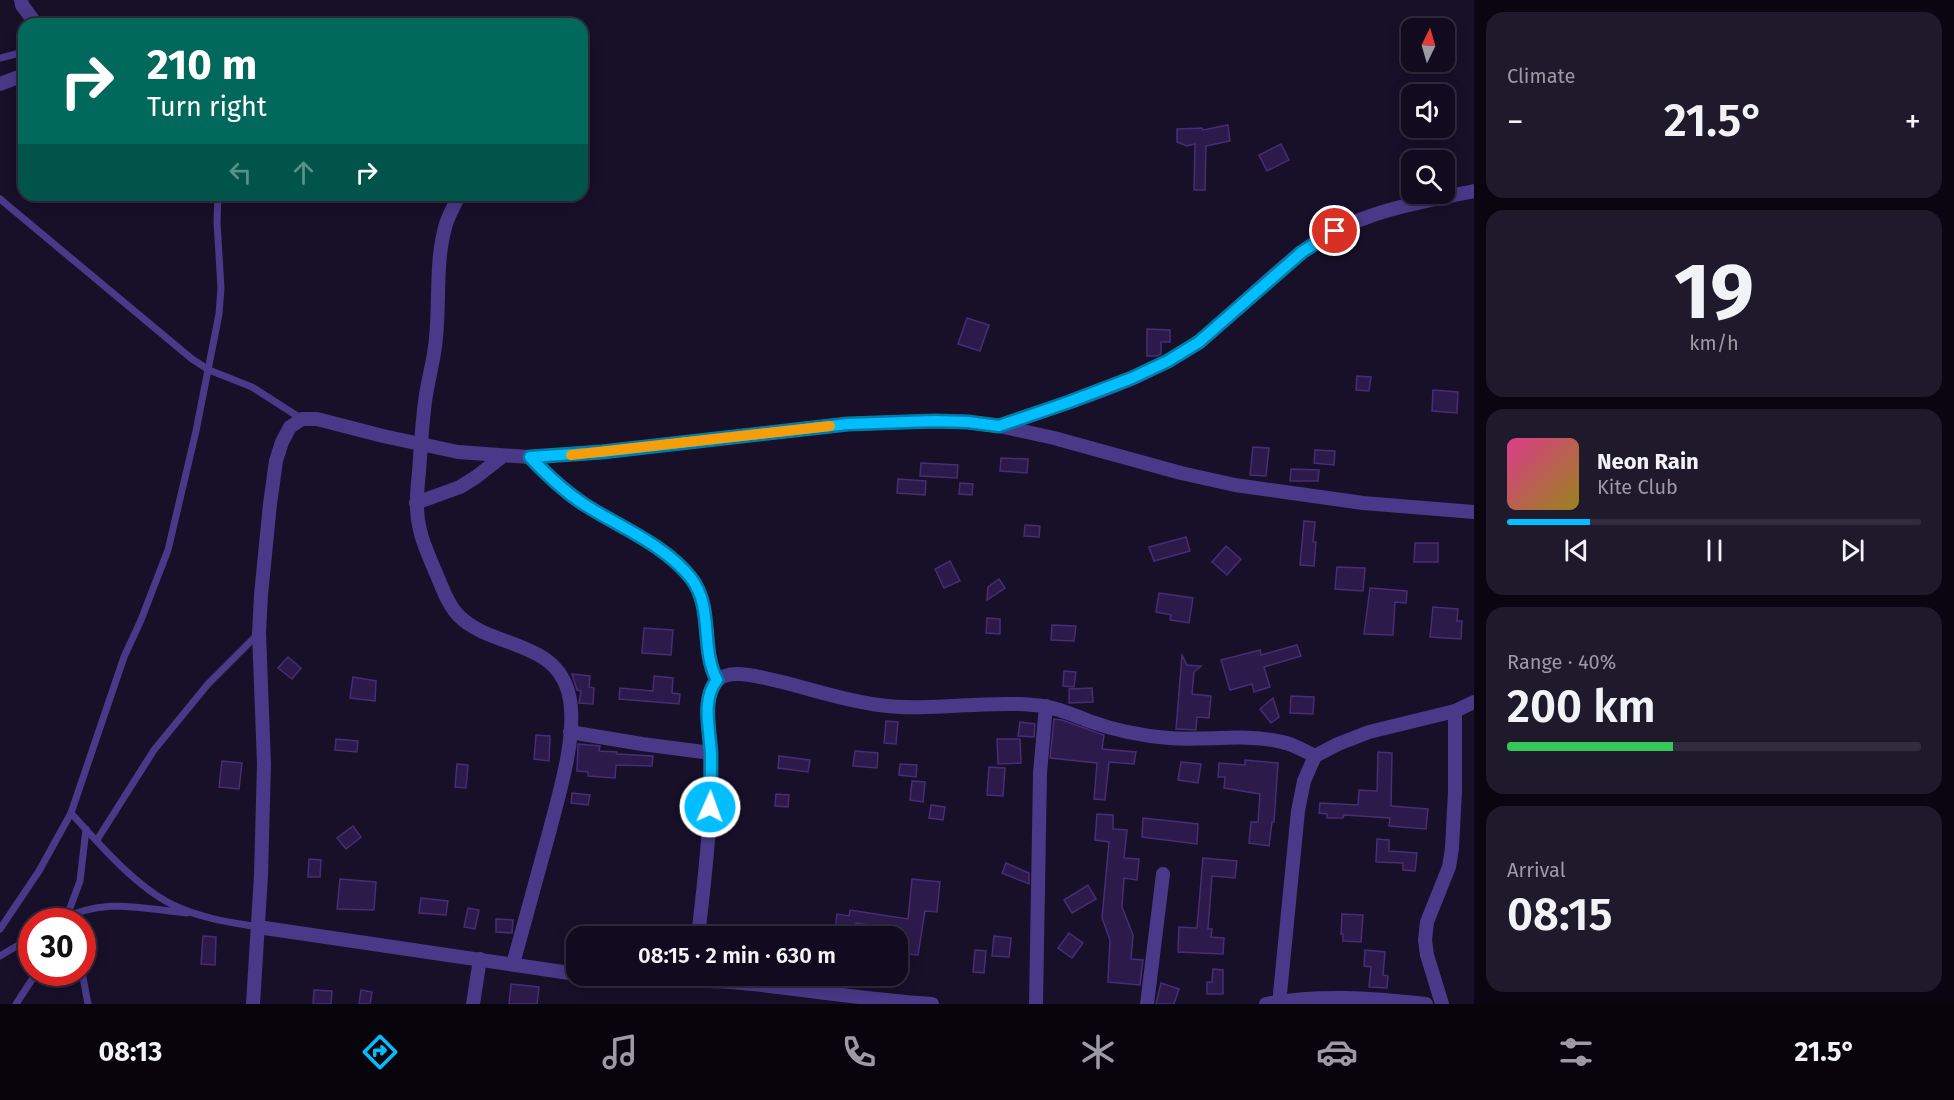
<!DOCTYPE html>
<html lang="en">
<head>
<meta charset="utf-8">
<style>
  :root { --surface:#120b1f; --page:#1f192c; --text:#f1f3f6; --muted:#9c9ba4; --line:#312b3d; --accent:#03beff }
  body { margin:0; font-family:"Fira Sans",sans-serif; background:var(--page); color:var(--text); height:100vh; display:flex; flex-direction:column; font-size:22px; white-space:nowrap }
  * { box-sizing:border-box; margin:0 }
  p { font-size:20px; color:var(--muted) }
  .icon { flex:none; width:33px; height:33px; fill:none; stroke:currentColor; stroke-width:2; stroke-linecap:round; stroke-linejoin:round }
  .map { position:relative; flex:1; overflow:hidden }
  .details { display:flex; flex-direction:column; gap:12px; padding:12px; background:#0a0611; width:480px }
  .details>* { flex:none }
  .hud { position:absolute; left:18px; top:18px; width:570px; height:183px; border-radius:18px; box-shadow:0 3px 15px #0003,0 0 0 2px var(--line); background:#00695c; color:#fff; overflow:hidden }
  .needle { width:39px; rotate:5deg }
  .tools { position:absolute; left:1401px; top:18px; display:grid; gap:12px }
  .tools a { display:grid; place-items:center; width:54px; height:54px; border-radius:12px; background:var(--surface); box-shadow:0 3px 15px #0003,0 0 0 2px var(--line); font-size:30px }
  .speed { position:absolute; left:18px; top:908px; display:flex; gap:12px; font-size:30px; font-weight:700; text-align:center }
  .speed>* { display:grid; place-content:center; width:78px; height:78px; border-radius:50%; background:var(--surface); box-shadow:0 3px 15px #0003,0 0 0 2px var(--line); line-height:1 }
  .speed .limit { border:9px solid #d22; background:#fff; color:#111 }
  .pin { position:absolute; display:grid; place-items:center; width:51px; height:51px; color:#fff; margin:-26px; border:3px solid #fff; border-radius:50%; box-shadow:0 2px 6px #0007 }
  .me { position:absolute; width:66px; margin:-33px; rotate:2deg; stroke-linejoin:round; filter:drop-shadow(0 0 4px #0008) }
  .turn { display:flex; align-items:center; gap:21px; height:126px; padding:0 30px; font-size:27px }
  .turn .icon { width:78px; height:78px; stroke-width:2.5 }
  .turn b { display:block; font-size:42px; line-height:51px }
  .lanes { display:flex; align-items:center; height:57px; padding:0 30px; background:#0003; justify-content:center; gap:30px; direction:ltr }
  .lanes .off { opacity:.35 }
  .big { font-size:45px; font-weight:600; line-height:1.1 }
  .details .card { flex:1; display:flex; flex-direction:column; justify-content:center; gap:9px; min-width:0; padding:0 21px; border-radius:18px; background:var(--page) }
  .details .dial { align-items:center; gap:0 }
  .dial b { font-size:78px; line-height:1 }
  .song { display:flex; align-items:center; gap:18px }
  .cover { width:72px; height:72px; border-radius:9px; background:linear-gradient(135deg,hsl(330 70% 55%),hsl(50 70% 35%)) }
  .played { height:6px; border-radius:3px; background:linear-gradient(90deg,var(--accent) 20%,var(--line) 20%) }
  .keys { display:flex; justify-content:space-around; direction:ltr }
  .heat { display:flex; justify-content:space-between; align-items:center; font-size:33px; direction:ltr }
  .charge { height:9px; border-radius:4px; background:linear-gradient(90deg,#34c759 40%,var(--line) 0) }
  .trip { position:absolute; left:566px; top:926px; width:342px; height:60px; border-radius:18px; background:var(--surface); box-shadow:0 3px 15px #0003,0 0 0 2px var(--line); font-weight:600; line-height:60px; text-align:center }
  .menu { display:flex; height:96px; justify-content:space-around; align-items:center; background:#07040c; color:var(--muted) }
  .menu .icon { width:42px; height:42px }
  .menu .current { color:var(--accent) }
  .menu b { font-size:27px; color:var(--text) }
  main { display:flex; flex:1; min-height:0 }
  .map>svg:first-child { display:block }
</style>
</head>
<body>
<main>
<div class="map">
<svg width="1474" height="1004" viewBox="0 0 1474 1004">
  <rect width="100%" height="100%" fill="#180f29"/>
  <g fill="#2c1b4a" stroke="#472c76" stroke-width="1.5">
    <polygon points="1228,125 1230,141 1206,146 1205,190 1194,190 1195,144 1187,146 1177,142 1177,129 1202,128 1203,130"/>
    <polygon points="1281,144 1289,160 1267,171 1259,155"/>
    <polygon points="967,318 989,325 980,351 958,344"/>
    <polygon points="1147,329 1170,330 1170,342 1161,342 1161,354 1157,356 1147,356"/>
    <polygon points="1357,376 1371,377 1369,391 1356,390"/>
    <polygon points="1433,390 1458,392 1457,413 1432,411"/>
    <polygon points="1253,447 1269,448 1266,476 1250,475"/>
    <polygon points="1315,450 1335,451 1334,465 1314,463"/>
    <polygon points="1001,458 1028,459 1027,473 1000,471"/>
    <polygon points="921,463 958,465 957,478 920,476"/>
    <polygon points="1291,469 1319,470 1318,481 1290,481"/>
    <polygon points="898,479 926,481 925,495 897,493"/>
    <polygon points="960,483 973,484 972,495 959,494"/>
    <polygon points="1304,521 1315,522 1313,542 1316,542 1314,566 1300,565"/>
    <polygon points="1025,525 1040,526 1039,537 1024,536"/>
    <polygon points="1186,537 1190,551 1154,561 1149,547"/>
    <polygon points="1415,543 1438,543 1438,562 1414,562"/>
    <polygon points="1226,546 1241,559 1227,575 1212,562"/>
    <polygon points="950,561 960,581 944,588 935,569"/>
    <polygon points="1337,567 1365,568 1363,591 1335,589"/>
    <polygon points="999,579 1005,588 987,600 988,587"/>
    <polygon points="1370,588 1407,591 1406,603 1395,602 1393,635 1364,634"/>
    <polygon points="1159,593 1193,598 1189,623 1170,620 1171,615 1156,612"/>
    <polygon points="1433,607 1458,609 1457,621 1462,621 1461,639 1430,637"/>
    <polygon points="987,618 1000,619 1000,634 986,633"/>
    <polygon points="1052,625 1076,626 1074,641 1051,640"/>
    <polygon points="644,628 673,630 671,655 642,653"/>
    <polygon points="1297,645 1301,656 1264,667 1270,687 1254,692 1252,684 1230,690 1221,660 1260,650 1261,655"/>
    <polygon points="1182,655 1187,665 1201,666 1194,672 1192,694 1211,696 1209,718 1197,717 1196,730 1176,729"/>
    <polygon points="288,657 301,668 292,679 278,668"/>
    <polygon points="1064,671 1076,672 1074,687 1063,686"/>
    <polygon points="572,674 590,676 589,687 594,688 593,704 579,703 581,691 577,690"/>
    <polygon points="654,676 673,678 672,693 680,694 679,704 619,699 620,688 653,691"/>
    <polygon points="353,677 376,681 375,701 350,698"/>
    <polygon points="1092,688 1093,702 1069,703 1069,689"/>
    <polygon points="1291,696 1314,697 1313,714 1290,713"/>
    <polygon points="1273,698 1279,717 1271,723 1260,709"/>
    <polygon points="1054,719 1062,720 1104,735 1102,749 1136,752 1134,764 1109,762 1105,800 1094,799 1097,763 1050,758"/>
    <polygon points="886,721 898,722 896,744 884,743"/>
    <polygon points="1020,722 1035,724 1034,737 1018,736"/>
    <polygon points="536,735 550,736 549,761 534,759"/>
    <polygon points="336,739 358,741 357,752 335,750"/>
    <polygon points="997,739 1020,739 1021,763 998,764"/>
    <polygon points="578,744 600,746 599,751 617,752 617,754 653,756 652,766 616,765 615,778 588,776 588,772 577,771"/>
    <polygon points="855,751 878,753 877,768 853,766"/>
    <polygon points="1378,752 1392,753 1391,806 1428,809 1426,829 1389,826 1390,818 1344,815 1343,818 1327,818 1327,814 1319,813 1320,803 1358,805 1359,790 1377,791"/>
    <polygon points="779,756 810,760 808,772 778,768"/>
    <polygon points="1245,760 1278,763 1274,822 1272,822 1269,846 1249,843 1251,822 1258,822 1260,794 1224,788 1225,777 1218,777 1219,763 1245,765"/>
    <polygon points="222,761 242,763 239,789 219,787"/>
    <polygon points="1181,762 1201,764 1198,783 1178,780"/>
    <polygon points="457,764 468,765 466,788 455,787"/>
    <polygon points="900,764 917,765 916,777 899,775"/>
    <polygon points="989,767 1005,768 1003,796 987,795"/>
    <polygon points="912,781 925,782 923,802 910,800"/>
    <polygon points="572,793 590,795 588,805 571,803"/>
    <polygon points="776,794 789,795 788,807 775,806"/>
    <polygon points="931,805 945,807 943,820 929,818"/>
    <polygon points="1097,814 1113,815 1113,829 1127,830 1124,858 1139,859 1137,880 1124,878 1122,907 1133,935 1131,959 1143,960 1140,985 1108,982 1110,940 1102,918 1109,842 1095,840"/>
    <polygon points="1143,818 1198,824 1197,844 1142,837"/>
    <polygon points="353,826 361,837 346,849 337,838"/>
    <polygon points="1377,839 1389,840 1389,851 1417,853 1415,871 1403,870 1403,863 1376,862"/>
    <polygon points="1203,858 1237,861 1235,878 1212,876 1208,929 1212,929 1211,937 1224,938 1223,954 1178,952 1179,927 1197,928"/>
    <polygon points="309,859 321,860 320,877 308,877"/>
    <polygon points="1006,863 1029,873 1029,884 1002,873"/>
    <polygon points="340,879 376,882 374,910 337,909"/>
    <polygon points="912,879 940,882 937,912 925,911 918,955 897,953 897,936 892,936 893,928 856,923 854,936 834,936 837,914 849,916 850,910 908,919"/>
    <polygon points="1088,885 1096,899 1072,913 1064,900"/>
    <polygon points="421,898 448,901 446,915 419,913"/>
    <polygon points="468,908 479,910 475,929 464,927"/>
    <polygon points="1342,914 1363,915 1361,942 1343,941 1343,934 1341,934"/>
    <polygon points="496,919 513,920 512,933 496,932"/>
    <polygon points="1069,933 1083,943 1072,958 1058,948"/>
    <polygon points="203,936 216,937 215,965 201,964"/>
    <polygon points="994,936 1011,938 1009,957 992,956"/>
    <polygon points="975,950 986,951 984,973 973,972"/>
    <polygon points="1365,950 1385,952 1383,975 1388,976 1387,988 1369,987 1371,967 1364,966"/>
    <polygon points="1213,969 1223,970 1223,994 1207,994 1207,982 1212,982"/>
    <polygon points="1161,983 1179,989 1174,1004 1156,1004"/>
    <polygon points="511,984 539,987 537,1004 509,1004"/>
    <polygon points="314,990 332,991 331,1004 313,1004"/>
    <polygon points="361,990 372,992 370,1004 359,1004"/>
  </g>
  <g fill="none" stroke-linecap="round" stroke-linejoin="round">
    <g stroke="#493988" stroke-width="7">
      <polyline points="0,58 24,52"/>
      <polyline points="0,199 192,359 209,370 252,387 302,419"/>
      <path d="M 71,813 C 99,844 136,887 173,905 C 200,918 229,922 258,927"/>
      <polyline points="97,840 154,750 208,684 259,633"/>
      <polyline points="67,916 80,881 86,829"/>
      <path d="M 58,921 C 104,897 138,908 187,913"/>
      <polyline points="0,929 39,871 71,813 124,657 141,620 168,550 196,431 219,314 221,288 217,222 218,195"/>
      <polyline points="0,956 32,937"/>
      <polyline points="82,972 88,1004"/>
      <polyline points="16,1004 37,972"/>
    </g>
    <g stroke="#493988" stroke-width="14">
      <polyline points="21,0 22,5 36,24"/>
      <polyline points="0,84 24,75"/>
      <path d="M 459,195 C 455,205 449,214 446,224 C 435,261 440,299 436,337 C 435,356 429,375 426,395 C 422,420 421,446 419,472 C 417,491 415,511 420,530 C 423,544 430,559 436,573 C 442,587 448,605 459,616 C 492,649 556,639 569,695 C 578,734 559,794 549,833 C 537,877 525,921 513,964"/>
      <path d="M 1001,425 C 1067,403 1139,383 1197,343 C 1207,336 1216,327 1225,319 C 1250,297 1274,274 1300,253 C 1352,213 1411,204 1474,191"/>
      <path d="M 529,457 C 549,478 572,497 597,512 C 629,531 668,548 691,578 C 714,608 700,649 717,680"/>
      <polyline points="416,503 460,487 476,477 503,456"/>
      <polyline points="570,732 642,744 711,753"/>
      <polyline points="258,927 576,974"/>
      <path d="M 698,936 C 706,869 714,801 709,733 C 708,718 704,692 717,681 C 722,675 730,674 738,674 C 752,674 768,679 782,682 C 814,690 846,701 879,705 C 930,712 982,700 1033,705 C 1053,706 1071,714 1089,721 C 1114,730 1142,736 1169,738 C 1206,741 1245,733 1282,742 C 1294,744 1304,751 1315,756"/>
      <path d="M 582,975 C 632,982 682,979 732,982 C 799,988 865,1000 932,1004"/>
      <polyline points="253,1004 261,875 264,764 259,633 261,595 270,504 276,461 282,442 290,427 302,419 317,419 383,436 458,452 529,457 602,452 848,424 934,421 968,422 999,426 1054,438 1181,473 1235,485 1363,503 1474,512"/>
      <polyline points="473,1004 480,959"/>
      <polyline points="1036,1004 1040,773 1046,706"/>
      <polyline points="1147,1004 1163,874"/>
      <path d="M 1266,1004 C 1318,994 1373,998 1426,1004"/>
      <polyline points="1279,1004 1298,811 1304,781 1315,756 1338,744 1369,732 1455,711 1474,702"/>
      <polyline points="1442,1004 1427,955 1425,940 1427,922 1449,867 1452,848 1455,791 1455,711"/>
    </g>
  </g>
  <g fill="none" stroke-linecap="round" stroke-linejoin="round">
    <g stroke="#027ca6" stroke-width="15">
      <path id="route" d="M 710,807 C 711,790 711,772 711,754 C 710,730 701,700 717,680 C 700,649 714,608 691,578 C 665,545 620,527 585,505 C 565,492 546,474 530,457 L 602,452 L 848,424 L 934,421 L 968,422 L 999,426 L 1069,402 L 1132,378 L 1168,361 L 1199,342 L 1302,252 L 1335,231"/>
    </g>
    <use href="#route" stroke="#03beff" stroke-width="10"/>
    <polyline stroke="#f59e0b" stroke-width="10" points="571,455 830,426"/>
  </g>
</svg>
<div class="tools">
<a><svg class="needle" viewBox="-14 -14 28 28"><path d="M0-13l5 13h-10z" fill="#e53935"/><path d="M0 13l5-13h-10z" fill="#9c9ba4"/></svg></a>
<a><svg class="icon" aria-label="sound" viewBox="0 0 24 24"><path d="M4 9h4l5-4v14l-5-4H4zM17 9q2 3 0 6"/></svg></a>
<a><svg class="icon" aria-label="search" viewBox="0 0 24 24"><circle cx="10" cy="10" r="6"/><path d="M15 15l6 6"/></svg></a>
</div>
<div class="speed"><div class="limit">30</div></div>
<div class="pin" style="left:1335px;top:231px;background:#d93025"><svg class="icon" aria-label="arrive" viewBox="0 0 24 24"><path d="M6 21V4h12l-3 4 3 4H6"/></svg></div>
<svg class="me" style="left:710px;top:807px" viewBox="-20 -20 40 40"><circle r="17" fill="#03beff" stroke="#fff" stroke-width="3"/><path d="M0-11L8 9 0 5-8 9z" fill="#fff"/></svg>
<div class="trip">08:15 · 2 min · 630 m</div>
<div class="hud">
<div class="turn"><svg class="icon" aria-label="right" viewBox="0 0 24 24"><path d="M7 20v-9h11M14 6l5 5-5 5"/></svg><div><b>210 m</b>Turn right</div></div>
<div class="lanes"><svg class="icon off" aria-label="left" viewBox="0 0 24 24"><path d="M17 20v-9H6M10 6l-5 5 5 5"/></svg><svg class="icon off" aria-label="ahead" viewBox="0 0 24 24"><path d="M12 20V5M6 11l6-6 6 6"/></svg><svg class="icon" aria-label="right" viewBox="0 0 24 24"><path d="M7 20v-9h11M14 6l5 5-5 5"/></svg></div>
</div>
</div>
<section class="details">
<div class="card"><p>Climate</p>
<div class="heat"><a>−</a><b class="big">21.5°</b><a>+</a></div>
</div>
<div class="card dial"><b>19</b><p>km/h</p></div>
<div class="card">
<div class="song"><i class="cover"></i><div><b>Neon Rain</b><p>Kite Club</p></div></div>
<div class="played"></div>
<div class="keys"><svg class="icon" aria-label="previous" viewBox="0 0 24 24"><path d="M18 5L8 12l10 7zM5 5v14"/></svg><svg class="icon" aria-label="pause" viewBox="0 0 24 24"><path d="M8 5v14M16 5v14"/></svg><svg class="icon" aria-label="next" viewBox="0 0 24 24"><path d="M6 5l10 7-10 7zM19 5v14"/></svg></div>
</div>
<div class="card"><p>Range · 40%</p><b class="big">200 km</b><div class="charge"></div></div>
<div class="card"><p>Arrival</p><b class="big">08:15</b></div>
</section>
</main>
<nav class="menu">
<b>08:13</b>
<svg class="icon current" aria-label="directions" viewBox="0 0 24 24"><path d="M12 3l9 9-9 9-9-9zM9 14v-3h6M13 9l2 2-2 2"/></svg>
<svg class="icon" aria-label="music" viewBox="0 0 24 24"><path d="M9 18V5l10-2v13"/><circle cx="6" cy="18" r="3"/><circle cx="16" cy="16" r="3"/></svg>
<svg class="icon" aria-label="phone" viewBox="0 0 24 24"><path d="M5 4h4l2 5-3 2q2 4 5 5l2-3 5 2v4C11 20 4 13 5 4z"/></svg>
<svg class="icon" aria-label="climate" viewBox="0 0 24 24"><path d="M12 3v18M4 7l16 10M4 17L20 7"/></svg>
<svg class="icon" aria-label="car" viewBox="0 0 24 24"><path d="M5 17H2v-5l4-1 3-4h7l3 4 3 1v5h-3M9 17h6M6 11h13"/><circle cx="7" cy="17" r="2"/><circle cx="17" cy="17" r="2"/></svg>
<svg class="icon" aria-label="filters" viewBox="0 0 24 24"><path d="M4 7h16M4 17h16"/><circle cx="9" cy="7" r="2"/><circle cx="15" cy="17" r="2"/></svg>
<b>21.5°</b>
</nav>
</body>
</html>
